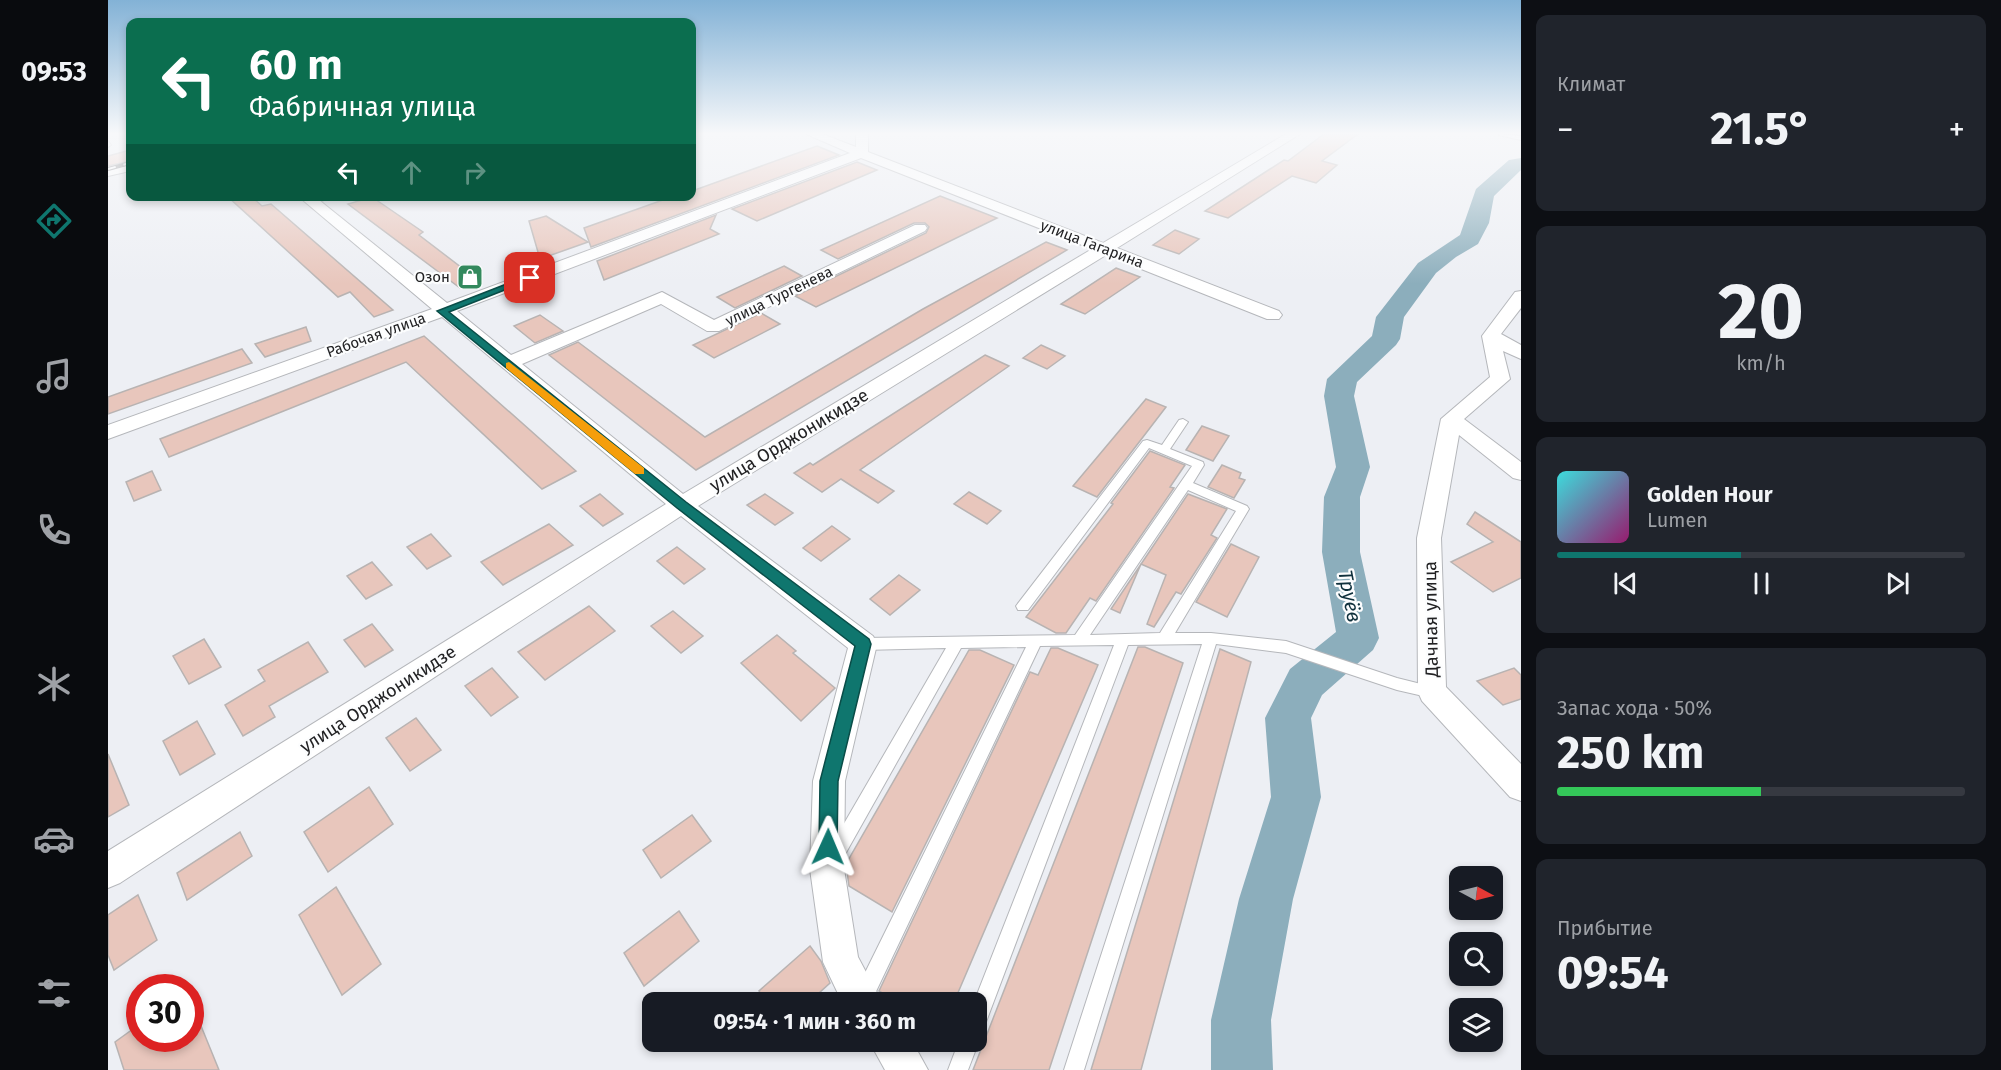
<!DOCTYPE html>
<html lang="ru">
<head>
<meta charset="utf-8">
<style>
  :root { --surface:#171b24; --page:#20242c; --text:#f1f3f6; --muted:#9ea1a6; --line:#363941; --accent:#0f766e }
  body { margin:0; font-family:"Fira Sans",sans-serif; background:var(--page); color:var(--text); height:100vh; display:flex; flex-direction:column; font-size:22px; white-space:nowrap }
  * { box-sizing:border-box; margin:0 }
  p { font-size:20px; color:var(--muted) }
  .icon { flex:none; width:33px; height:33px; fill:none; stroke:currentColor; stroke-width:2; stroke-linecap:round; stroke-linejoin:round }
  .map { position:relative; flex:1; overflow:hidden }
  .sheet { display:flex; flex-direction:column; gap:15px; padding:15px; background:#0d0f14; width:480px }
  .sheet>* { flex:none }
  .top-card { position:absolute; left:18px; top:18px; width:570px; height:183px; border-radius:12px; box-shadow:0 3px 9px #0003; background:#0b6e4f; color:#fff; overflow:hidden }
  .needle { width:39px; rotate:97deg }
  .buttons { position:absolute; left:1341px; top:866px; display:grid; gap:12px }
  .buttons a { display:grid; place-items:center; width:54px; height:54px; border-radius:12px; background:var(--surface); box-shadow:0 3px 9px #0003; font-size:30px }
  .speed { position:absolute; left:18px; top:974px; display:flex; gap:12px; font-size:30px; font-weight:700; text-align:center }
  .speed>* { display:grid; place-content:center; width:78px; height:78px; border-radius:50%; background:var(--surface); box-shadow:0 3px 9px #0003; line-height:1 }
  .speed .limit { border:9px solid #d22; background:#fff; color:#111 }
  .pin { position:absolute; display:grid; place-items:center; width:51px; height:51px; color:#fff; margin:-26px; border-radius:12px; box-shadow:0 3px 9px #0006 }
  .me { position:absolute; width:66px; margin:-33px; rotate:1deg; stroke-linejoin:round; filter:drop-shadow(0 0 4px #0008) }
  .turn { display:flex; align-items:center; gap:21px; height:126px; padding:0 24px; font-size:27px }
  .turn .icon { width:78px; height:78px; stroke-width:2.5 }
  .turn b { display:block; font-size:42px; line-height:51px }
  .lanes { display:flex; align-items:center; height:57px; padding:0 24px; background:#0003; justify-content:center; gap:30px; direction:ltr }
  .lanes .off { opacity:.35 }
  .big { font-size:45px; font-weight:700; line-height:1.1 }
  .sheet .widget { flex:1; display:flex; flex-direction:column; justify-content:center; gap:9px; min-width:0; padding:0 21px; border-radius:12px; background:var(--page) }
  .sheet .dial { align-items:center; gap:0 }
  .dial b { font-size:78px; line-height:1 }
  .song { display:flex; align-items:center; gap:18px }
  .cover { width:72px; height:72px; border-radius:9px; background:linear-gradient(135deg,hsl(180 70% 55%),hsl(320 70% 35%)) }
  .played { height:6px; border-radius:3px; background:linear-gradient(90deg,var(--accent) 45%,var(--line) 45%) }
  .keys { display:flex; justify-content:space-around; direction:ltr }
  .heat { display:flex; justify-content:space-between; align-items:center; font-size:33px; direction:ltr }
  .charge { height:9px; border-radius:4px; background:linear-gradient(90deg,#34c759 50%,var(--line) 0) }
  .trip { position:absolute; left:534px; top:992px; width:345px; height:60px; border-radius:12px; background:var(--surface); box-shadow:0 3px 9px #0003; font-weight:700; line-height:60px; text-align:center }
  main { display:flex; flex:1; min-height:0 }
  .menu { display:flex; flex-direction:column; width:108px; justify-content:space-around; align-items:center; background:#090b0e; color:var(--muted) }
  .menu .icon { width:42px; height:42px }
  .menu .on { color:var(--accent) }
  .menu b { font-size:27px; color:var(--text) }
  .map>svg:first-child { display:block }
</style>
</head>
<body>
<main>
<nav class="menu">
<b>09:53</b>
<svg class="icon on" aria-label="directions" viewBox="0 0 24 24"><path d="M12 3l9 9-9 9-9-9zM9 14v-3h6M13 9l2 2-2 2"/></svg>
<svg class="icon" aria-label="music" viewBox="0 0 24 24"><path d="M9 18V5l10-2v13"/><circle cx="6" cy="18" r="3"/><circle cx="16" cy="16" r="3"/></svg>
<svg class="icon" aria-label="phone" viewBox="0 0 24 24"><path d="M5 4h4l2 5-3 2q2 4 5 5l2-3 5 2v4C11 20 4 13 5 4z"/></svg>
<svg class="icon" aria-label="climate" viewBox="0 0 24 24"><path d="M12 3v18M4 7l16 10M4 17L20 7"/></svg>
<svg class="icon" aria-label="car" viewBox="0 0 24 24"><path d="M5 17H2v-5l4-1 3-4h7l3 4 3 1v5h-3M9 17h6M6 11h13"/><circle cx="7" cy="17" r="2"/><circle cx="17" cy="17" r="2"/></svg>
<svg class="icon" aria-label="filters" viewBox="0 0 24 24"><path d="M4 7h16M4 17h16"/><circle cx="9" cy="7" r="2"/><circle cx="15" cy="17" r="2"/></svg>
</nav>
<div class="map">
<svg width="1413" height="1070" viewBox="0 0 1413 1070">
  <rect width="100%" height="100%" fill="#edeff4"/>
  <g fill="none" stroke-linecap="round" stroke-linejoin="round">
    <polygon fill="#8caebc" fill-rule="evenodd" points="1413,158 1413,170 1386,196 1381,223 1370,244 1348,257 1328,273 1296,317 1292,339 1288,345 1249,382 1246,396 1262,467 1252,497 1252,552 1271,638 1265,650 1214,695 1203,718 1213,797 1185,899 1163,1020 1165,1070 1103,1070 1103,1020 1131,899 1163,797 1157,718 1182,669 1228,632 1214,552 1216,497 1228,467 1216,396 1219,379 1264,336 1268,317 1310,263 1352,235 1368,189 1401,160"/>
  </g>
  <g fill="#e8c6bc" stroke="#b8b3b2" stroke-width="1.5">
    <polygon points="1216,134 1250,134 1214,161 1229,165 1208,183 1184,176 1120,218 1097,211 1176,160 1180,161"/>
    <polygon points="709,146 731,155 483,247 476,228 566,196 584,196 584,191"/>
    <polygon points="22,150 22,161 0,166 0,156"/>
    <polygon points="749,162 769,170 649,221 624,209"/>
    <polygon points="119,196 143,196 154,206 163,204 285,310 266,317 242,292 230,297"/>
    <polygon points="832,196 889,218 708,307 687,296 818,233 821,227 817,223 806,223 730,259 713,250"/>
    <polygon points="264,197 315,232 311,235 371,281 352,288 240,204"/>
    <polygon points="608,215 602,229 611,234 496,280 489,261"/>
    <polygon points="438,216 480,242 432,259 421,221"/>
    <polygon points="1067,230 1091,239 1071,254 1045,245"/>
    <polygon points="938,242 959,250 588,470 441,355 470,342 597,437 815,309"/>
    <polygon points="676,266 694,276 627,308 609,297"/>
    <polygon points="1008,268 1032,277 977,314 953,304"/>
    <polygon points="653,313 672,324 606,358 585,345"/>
    <polygon points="432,315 455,331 427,343 406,326"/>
    <polygon points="198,327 203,341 157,357 147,344"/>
    <polygon points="316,336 468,471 434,489 298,362 61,457 52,439"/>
    <polygon points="933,345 957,356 939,369 915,358"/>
    <polygon points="134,349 144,363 0,414 0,397"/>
    <polygon points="877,355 901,366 752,470 786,491 770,503 733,479 714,492 686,473 702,463 705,465"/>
    <polygon points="1038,399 1058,407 989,497 965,486"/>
    <polygon points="1094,426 1121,436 1105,461 1078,450"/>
    <polygon points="1042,451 1077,465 1062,487 1066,488 988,601 982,598 958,633 948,633 918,617 1005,504 1003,503"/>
    <polygon points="1114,465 1133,473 1131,478 1137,480 1126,498 1100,487"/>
    <polygon points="44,471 53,490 26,501 18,482"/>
    <polygon points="861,492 893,511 879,524 846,504"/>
    <polygon points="492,494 515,514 495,526 472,506"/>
    <polygon points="657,494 685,513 667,525 639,505"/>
    <polygon points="1080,494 1119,509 1103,535 1109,538 1073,594 1068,592 1046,627 1039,624 1058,575 1033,564 1012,613 1003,609"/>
    <polygon points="1367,512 1413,542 1413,578 1385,592 1343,562 1385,542 1359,524"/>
    <polygon points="441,524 465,545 395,585 373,562"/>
    <polygon points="724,526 742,539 713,561 695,548"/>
    <polygon points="323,534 343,556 319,569 299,547"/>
    <polygon points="1123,544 1151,557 1119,617 1088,602"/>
    <polygon points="569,547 597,569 576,584 549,561"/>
    <polygon points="264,562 284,585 258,599 239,576"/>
    <polygon points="791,575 812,590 782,615 762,599"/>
    <polygon points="481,606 507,631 437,680 410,652"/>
    <polygon points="565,611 595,636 573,653 543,626"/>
    <polygon points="264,624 285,650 257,667 236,640"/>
    <polygon points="669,635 688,651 685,653 727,688 693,721 633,663"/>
    <polygon points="96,639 113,667 81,684 65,656"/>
    <polygon points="200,642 220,672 161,706 167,717 135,736 117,705 157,681 150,670"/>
    <polygon points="1030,647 1037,647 1075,663 941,1070 865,1070"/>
    <polygon points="943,648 950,648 990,665 846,1002 788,1002 771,991 922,672 930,675"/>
    <polygon points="1112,649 1143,662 1033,1070 983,1070"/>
    <polygon points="861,650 872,650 906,665 784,912 741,886 738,864"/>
    <polygon points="384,668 410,697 383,716 357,686"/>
    <polygon points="1406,668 1413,675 1413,699 1395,705 1369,681"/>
    <polygon points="308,718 333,750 302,771 278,738"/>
    <polygon points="89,721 107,754 72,775 55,741"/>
    <polygon points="0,754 21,805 0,817"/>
    <polygon points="261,787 285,824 220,872 196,832"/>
    <polygon points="584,815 603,841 553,878 535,850"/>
    <polygon points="132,832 144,856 79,900 69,873"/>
    <polygon points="228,887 273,964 234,995 191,915"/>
    <polygon points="30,895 49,940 6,970 0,955 0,915"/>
    <polygon points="571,911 591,941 536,986 516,953"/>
    <polygon points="702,946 713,961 722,983 701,1002 658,1002 651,991"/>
    <polygon points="82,999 111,1070 16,1070 7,1042 32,1024 32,1038 82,1038"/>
  </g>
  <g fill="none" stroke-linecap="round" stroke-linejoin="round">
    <g stroke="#b5b7bb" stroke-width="2">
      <g id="service">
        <polygon points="1390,134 1413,136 1413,140 1391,135"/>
        <polygon points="0,141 3,145 0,147"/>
        <polygon points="216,196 228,196 204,204 200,202"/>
        <path d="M 1075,419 L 1080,422 L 1062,449 L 1095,462 L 1096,465 L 1085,483 L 1139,506 L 1141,509 L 1067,633 L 1103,633 L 1178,641 L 1289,678 L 1329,688 L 1331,692 L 1329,696 L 1324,698 L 1289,690 L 1178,653 L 1108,644 L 976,1070 L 956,1070 L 1094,644 L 1020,645 L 878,1022 L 875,1029 L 868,1031 L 868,1002 L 866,1002 L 1006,645 L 932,646 L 763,1002 L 749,1002 L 747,996 L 749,989 L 918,647 L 853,648 L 735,858 L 729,860 L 723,858 L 721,852 L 723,846 L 838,648 L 755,650 L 750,648 L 748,644 L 750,640 L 755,638 L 967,635 L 1084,466 L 1041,448 L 920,610 L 910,610 L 908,606 L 1035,441 L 1039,440 L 1054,445 L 1071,420 ZM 1080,490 L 1128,511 L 1052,633 L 982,635 Z"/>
        <polygon points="868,1035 871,1041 860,1070 840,1070 851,1041 868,1041"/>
      </g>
    </g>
    <g stroke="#b5b7bb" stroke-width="2">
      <g id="minor">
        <path d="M 698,134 L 714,134 L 748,147 L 748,134 L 760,134 L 760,152 L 995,243 L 1178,134 L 1192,134 L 1009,248 L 1171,311 L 1174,315 L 1171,319 L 1159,319 L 998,255 L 590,506 L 765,636 L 769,644 L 737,781 L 736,869 L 750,957 L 774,1002 L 734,1002 L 715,962 L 702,869 L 705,781 L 740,648 L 573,516 L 12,883 L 0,888 L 0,851 L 558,504 L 334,317 L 0,439 L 0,425 L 324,309 L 190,196 L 206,196 L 339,303 L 742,153 ZM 753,158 L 984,249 L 575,494 L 414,364 L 553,304 L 599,331 L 611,331 L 817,231 L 819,228 L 817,225 L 807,225 L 606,320 L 554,292 L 403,355 L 349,311 Z"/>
        <polygon points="22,163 22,171 0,176 0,168"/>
        <polygon points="1413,291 1413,308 1393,334 1413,345 1413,359 1395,351 1402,379 1356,419 1413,462 1413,480 1405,478 1351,435 1333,538 1338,687 1413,764 1413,801 1402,797 1314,701 1310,692 1309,538 1333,419 1382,377 1374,336 1407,292"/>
        <polygon points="761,1041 804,1041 820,1070 777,1070"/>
      </g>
    </g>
    <use href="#service" fill="#fff" fill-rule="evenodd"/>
    <use href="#minor" fill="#fff" fill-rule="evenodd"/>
    <g stroke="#6f7073" stroke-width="4">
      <polyline id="rail" points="0,169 22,163"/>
    </g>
    <use href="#rail" stroke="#fcfdfe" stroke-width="2" stroke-dasharray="8" stroke-linecap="butt"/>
  </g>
  <linearGradient id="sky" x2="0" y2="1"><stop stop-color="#83b2d6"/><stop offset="0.47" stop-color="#f7f8fa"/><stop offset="1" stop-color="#f7f8fa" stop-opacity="0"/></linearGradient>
  <rect width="1413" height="284" fill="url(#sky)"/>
  <polygon fill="#0f766e" stroke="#0a4d48" stroke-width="1.5" points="419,276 427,278 341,312 578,502 761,639 763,644 730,781 729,847 727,854 720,857 713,854 711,847 712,781 747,646 569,508 329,311"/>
  <polygon fill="#f59e0b" points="401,362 536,468 536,474 527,474 398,368 398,363"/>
  <defs>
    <g id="shop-square" transform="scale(1.35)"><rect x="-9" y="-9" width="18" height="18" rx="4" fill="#33895d" stroke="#fcfdfe"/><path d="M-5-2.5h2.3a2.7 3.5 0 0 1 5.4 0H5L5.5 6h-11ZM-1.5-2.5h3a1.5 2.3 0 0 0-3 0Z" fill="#fff"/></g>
  </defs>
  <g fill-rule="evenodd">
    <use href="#shop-square" x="362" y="277"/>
  </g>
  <g text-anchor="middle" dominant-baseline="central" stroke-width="4.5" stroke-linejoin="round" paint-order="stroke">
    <g font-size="15" fill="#222224" stroke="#fcfdfe">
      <text transform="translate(984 244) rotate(21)">улица Гагарина</text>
      <text transform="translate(671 296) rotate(-26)">улица Тургенева</text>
      <text transform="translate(268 335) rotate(-20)">Рабочая улица</text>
    </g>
    <g font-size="15" fill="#222224" stroke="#fcfdfe" text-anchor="end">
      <text x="342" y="277">Озон</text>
    </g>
    <g font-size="18" fill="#222224" stroke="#fcfdfe">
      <text transform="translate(681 440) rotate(-31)">улица Орджоникидзе</text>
      <text transform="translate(1323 619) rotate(-91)">Дачная улица</text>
      <text transform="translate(270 699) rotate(-33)">улица Орджоникидзе</text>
    </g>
    <g font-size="20" font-style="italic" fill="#0f303c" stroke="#fcfdfe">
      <text transform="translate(1242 596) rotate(79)">Труёв</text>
    </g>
  </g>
</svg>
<div class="buttons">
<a><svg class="needle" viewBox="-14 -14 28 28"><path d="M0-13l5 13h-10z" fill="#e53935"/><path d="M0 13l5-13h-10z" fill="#9ea1a6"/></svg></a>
<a><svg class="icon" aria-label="search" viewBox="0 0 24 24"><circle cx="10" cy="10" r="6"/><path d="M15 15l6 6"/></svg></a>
<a><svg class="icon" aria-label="layers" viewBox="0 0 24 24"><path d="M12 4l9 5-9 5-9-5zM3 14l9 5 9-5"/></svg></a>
</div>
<div class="speed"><div class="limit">30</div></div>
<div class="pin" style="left:422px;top:278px;background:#d93025"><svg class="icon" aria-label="arrive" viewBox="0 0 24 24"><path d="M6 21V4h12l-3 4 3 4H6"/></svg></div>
<svg class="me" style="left:720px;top:847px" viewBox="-20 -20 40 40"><path d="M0-17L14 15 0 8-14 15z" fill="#0f766e" stroke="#fff" stroke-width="4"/></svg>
<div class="trip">09:54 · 1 мин · 360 m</div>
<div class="top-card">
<div class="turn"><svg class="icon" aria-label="left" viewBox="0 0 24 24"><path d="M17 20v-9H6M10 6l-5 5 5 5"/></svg><div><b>60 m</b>Фабричная улица</div></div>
<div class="lanes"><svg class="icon" aria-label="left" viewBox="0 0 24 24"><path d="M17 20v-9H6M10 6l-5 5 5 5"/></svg><svg class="icon off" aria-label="ahead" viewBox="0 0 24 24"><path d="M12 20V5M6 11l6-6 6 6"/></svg><svg class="icon off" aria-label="right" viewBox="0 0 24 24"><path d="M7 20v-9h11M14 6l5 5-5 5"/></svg></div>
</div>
</div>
<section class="sheet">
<div class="widget"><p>Климат</p>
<div class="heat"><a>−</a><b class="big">21.5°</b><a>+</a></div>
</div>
<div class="widget dial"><b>20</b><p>km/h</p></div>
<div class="widget">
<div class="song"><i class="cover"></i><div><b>Golden Hour</b><p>Lumen</p></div></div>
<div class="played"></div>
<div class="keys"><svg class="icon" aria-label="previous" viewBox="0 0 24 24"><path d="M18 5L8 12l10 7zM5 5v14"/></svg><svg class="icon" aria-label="pause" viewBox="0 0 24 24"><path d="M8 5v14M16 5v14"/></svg><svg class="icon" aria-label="next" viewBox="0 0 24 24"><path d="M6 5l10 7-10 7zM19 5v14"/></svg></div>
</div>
<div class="widget"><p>Запас хода · 50%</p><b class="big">250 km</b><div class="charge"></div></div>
<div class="widget"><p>Прибытие</p><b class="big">09:54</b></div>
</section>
</main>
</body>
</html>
